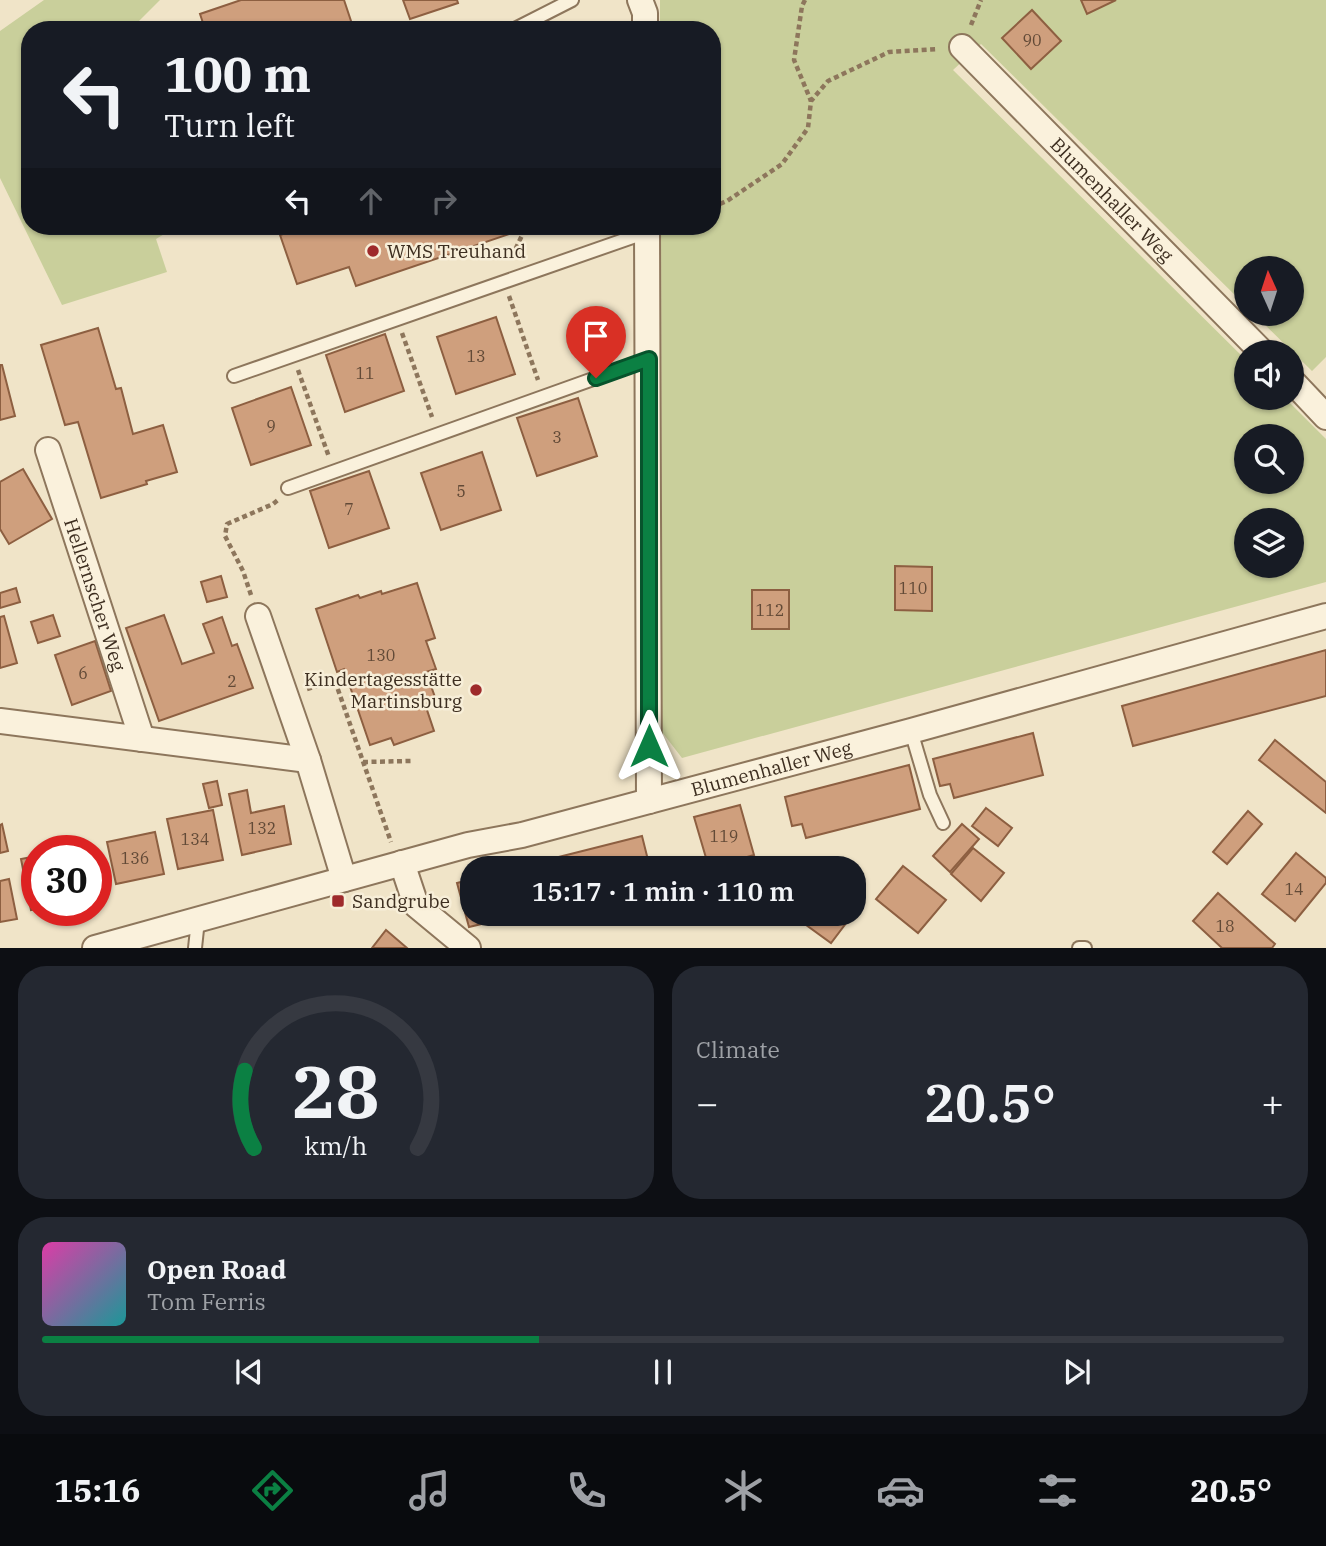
<!DOCTYPE html>
<html lang="en">
<head>
<meta charset="utf-8">
<style>
  :root { --surface:#171b24; --page:#242831; --text:#f1f3f6; --muted:#9ea1a6; --line:#363941; --accent:#0b8043 }
  body { margin:0; font-family:"IBM Plex Serif",serif; background:var(--page); color:var(--text); height:100vh; display:flex; flex-direction:column; font-size:26px; white-space:nowrap }
  * { box-sizing:border-box; margin:0 }
  p { font-size:23px; color:var(--muted) }
  .icon { flex:none; width:38px; height:38px; fill:none; stroke:currentColor; stroke-width:2; stroke-linecap:round; stroke-linejoin:round }
  .map { position:relative; height:948px; overflow:hidden }
  .panel { display:flex; flex-direction:column; gap:18px; padding:18px; background:#0d0f14; flex:1 }
  .panel>* { flex:none }
  .hud { position:absolute; left:21px; top:21px; width:700px; height:214px; border-radius:28px; box-shadow:0 2px 5px #0004; background:#171b24; color:var(--text); overflow:hidden }
  .needle { width:46px; rotate:357deg }
  .buttons { position:absolute; left:1234px; top:256px; display:grid; gap:14px }
  .buttons a { display:grid; place-items:center; width:70px; height:70px; border-radius:50%; background:var(--surface); box-shadow:0 2px 5px #0004; font-size:35px }
  .speed { position:absolute; left:21px; top:835px; display:flex; gap:14px; font-size:35px; font-weight:700; text-align:center }
  .speed>* { display:grid; place-content:center; width:91px; height:91px; border-radius:50%; background:var(--surface); box-shadow:0 2px 5px #0004; line-height:1 }
  .speed .limit { border:10px solid #d22; background:#fff; color:#111 }
  .pin { position:absolute; display:grid; place-items:center; width:60px; height:60px; color:#fff; margin:-72px -30px; border-radius:50% 50% 50% 0; rotate:-45deg; box-shadow:0 0 7px #0007 }
  .pin .icon { rotate:45deg }
  .me { position:absolute; width:77px; margin:-38px; rotate:0deg; stroke-linejoin:round; filter:drop-shadow(0 0 5px #0008) }
  .turn { display:flex; align-items:center; gap:24px; height:147px; padding:0 28px; font-size:32px }
  .turn .icon { width:91px; height:91px; stroke-width:2.5 }
  .turn b { display:block; font-size:49px; line-height:60px }
  .lanes { display:flex; align-items:center; height:66px; padding:0 28px; background:#0003; justify-content:center; gap:35px; direction:ltr }
  .lanes .off { opacity:.35 }
  .big { font-size:52px; font-weight:600; line-height:1.1 }
  .panel .tile { flex:1; display:flex; flex-direction:column; justify-content:center; gap:10px; min-width:0; padding:0 24px; border-radius:28px; background:var(--page) }
  .panel .dial { align-items:center; gap:0 }
  .dial svg { height:182px; overflow:visible; fill:none; stroke:var(--line); stroke-width:7; stroke-linecap:round; text-anchor:middle }
  .dial text { fill:var(--text); stroke:none }
  .song { display:flex; align-items:center; gap:21px }
  .cover { width:84px; height:84px; border-radius:10px; background:linear-gradient(135deg,hsl(320 70% 55%),hsl(180 70% 35%)) }
  .played { height:7px; border-radius:4px; background:linear-gradient(90deg,var(--accent) 40%,var(--line) 40%) }
  .keys { display:flex; justify-content:space-around; direction:ltr }
  .heat { display:flex; justify-content:space-between; align-items:center; font-size:38px; direction:ltr }
  .panel .tiles { flex:1; display:grid; gap:18px; grid-template-columns:1fr 1fr }
  .tile:last-child { grid-column:span 2 }
  .trip { position:absolute; left:460px; top:856px; width:406px; height:70px; border-radius:28px; background:var(--surface); box-shadow:0 2px 5px #0004; font-weight:600; line-height:70px; text-align:center }
  .tab-bar { display:flex; height:112px; justify-content:space-around; align-items:center; background:#090b0e; color:var(--muted) }
  .tab-bar .icon { width:49px; height:49px }
  .tab-bar .on { color:var(--accent) }
  .tab-bar b { font-size:32px; color:var(--text) }
  .map>svg:first-child { display:block }
</style>
</head>
<body>
<div class="map">
<svg width="1326" height="948" viewBox="0 0 1326 948">
  <rect width="100%" height="100%" fill="#f0e4c8"/>
  <g fill="#c9cf9b" fill-rule="evenodd">
    <polygon points="44,0 160,0 130,30 30,30 30,226 163,226 166,233 156,239 167,272 62,305 0,178 0,31"/>
    <path d="M 660,0 L 1326,0 L 1326,357 L 1312,371 L 1253,313 L 1292,313 L 1292,268 L 1246,268 L 1246,306 L 981,44 L 953,70 L 1246,360 L 1246,397 L 1284,397 L 1326,439 L 1326,582 L 682,758 L 662,732 L 661,226 L 712,226 L 712,30 L 660,30 ZM 1246,436 L 1292,436 L 1292,481 L 1246,481 ZM 1246,520 L 1292,520 L 1292,565 L 1246,565 Z"/>
  </g>
  <g fill="#cf9f7d" stroke="#8d5f41" stroke-width="2">
    <polygon points="241,0 344,0 354,30 182,30 203,23 200,14"/>
    <polygon points="403,0 457,0 458,3 410,19"/>
    <polygon points="1081,0 1116,0 1087,14"/>
    <polygon points="1032,10 1061,41 1031,69 1002,38"/>
    <polygon points="307,226 512,226 515,232 356,286 349,267 297,284 280,235"/>
    <polygon points="496,317 515,374 456,394 437,337"/>
    <polygon points="98,328 116,389 121,388 133,434 163,425 177,472 146,481 147,484 101,498 78,422 65,425 41,345"/>
    <polygon points="385,334 404,391 345,412 326,355"/>
    <polygon points="0,365 2,365 15,416 0,420"/>
    <polygon points="291,387 311,445 251,465 232,408"/>
    <polygon points="578,398 597,456 537,476 517,418"/>
    <polygon points="482,452 501,510 441,530 421,473"/>
    <polygon points="23,469 52,519 9,544 0,529 0,482"/>
    <polygon points="369,471 389,528 329,548 310,491"/>
    <polygon points="895,566 932,567 932,611 895,610"/>
    <polygon points="221,576 227,597 207,602 201,582"/>
    <polygon points="417,583 435,638 426,641 436,669 426,672 436,700 425,704 434,731 394,745 391,738 370,745 344,669 337,672 316,609 358,595 360,598 381,591 382,594"/>
    <polygon points="16,588 20,602 0,608 0,593"/>
    <rect x="752" y="590" width="37" height="39"/>
    <polygon points="53,615 60,636 38,643 31,622"/>
    <polygon points="164,615 182,664 214,653 203,624 222,617 232,646 237,644 253,688 159,721 126,628"/>
    <polygon points="4,616 17,663 0,668 0,617"/>
    <polygon points="95,641 111,691 72,705 55,655"/>
    <polygon points="1326,650 1326,696 1133,746 1122,706"/>
    <polygon points="1033,733 1043,775 954,798 950,784 940,786 933,759"/>
    <polygon points="1275,740 1326,782 1326,813 1259,760"/>
    <polygon points="909,765 920,809 806,838 802,824 792,826 785,797"/>
    <polygon points="217,781 222,805 209,808 203,784"/>
    <polygon points="247,790 251,813 284,806 291,844 242,855 229,794"/>
    <polygon points="740,805 754,855 709,868 694,817"/>
    <polygon points="986,808 1012,828 998,846 972,826"/>
    <polygon points="213,810 223,860 178,869 167,819"/>
    <polygon points="1248,811 1262,824 1227,864 1213,852"/>
    <polygon points="2,824 8,851 0,853 0,825"/>
    <polygon points="962,824 979,839 950,872 933,856"/>
    <polygon points="155,832 164,874 116,884 107,842"/>
    <polygon points="642,836 650,868 515,868"/>
    <polygon points="973,848 1004,873 981,901 951,874"/>
    <polygon points="1296,853 1326,878 1326,883 1295,921 1262,894"/>
    <polygon points="37,856 37,909 31,910 21,859"/>
    <polygon points="903,866 946,900 918,933 876,899"/>
    <polygon points="9,879 17,919 0,922 0,881"/>
    <polygon points="472,879 472,914 524,914 469,927 457,883"/>
    <polygon points="1218,893 1275,944 1272,948 1222,948 1193,921"/>
    <polygon points="791,914 853,914 831,943"/>
    <polygon points="386,930 407,948 372,948"/>
  </g>
  <g fill="none" stroke-linecap="round" stroke-linejoin="round">
    <g stroke="#8d765c" stroke-width="16">
      <g id="lane">
        <polyline points="513,30 572,0"/>
        <polyline points="234,376 647,232"/>
        <polyline points="288,488 649,359"/>
        <polyline points="911,731 930,795 943,823"/>
        <polyline points="195,948 198,920"/>
        <polyline points="1079,948 1085,948"/>
      </g>
    </g>
    <g stroke="#8d765c" stroke-width="28">
      <g id="street">
        <polyline points="640,0 645,13 645,30"/>
        <path id="s1" d="M 962,47 L 1262,352"/>
        <polyline points="647,226 649,801"/>
        <polyline points="1292,381 1326,417"/>
        <path id="s2" d="M 48,450 L 142,739"/>
        <polyline points="258,616 308,760 344,879"/>
        <polyline points="0,721 308,760"/>
        <polyline points="402,863 416,905 468,948"/>
        <path id="s3" d="M 95,948 L 468,845 L 522,835 L 911,731 L 1326,616"/>
      </g>
    </g>
    <g stroke="#8d765c" stroke-width="4.5" stroke-dasharray="5 3.5" stroke-linecap="butt">
      <polyline points="805,0 802,6 794,60 811,101"/>
      <polyline points="971,25 981,0"/>
      <polyline points="712,207 727,201 782,164 808,128 811,101 828,81 889,52 938,49"/>
      <polyline points="519,257 516,248 524,231 522,226"/>
      <polyline points="509,296 538,380"/>
      <polyline points="402,333 432,417"/>
      <polyline points="298,370 329,457"/>
      <polyline points="251,595 243,571 225,536 227,524 273,504 279,499"/>
      <polyline points="335,681 391,842"/>
      <polyline points="307,689 347,677"/>
      <polyline points="363,762 411,761"/>
    </g>
    <use href="#lane" stroke="#faf1dc" stroke-width="12"/>
    <use href="#street" stroke="#faf1dc" stroke-width="24"/>
  </g>
  <g fill="none" stroke-linecap="round" stroke-linejoin="round">
    <g stroke="#07532c" stroke-width="18">
      <polyline id="route" points="596,378 649,359 649,746"/>
    </g>
    <use href="#route" stroke="#0b8043" stroke-width="12"/>
  </g>
  <g fill="#9e2a2b" stroke="#f7eed8" stroke-width="2.5">
    <circle cx="373" cy="251" r="7"/>
    <circle cx="476" cy="690" r="7"/>
    <rect x="331" y="894" width="14" height="14" rx="3.5"/>
  </g>
  <g text-anchor="middle" dominant-baseline="central" stroke-width="5" stroke-linejoin="round" paint-order="stroke">
    <g font-size="16" fill="#624a37">
      <text x="1032" y="40">90</text>
      <text x="476" y="356">13</text>
      <text x="365" y="373">11</text>
      <text x="271" y="426">9</text>
      <text x="557" y="437">3</text>
      <text x="461" y="491">5</text>
      <text x="349" y="509">7</text>
      <text x="913" y="588">110</text>
      <text x="770" y="610">112</text>
      <text x="381" y="655">130</text>
      <text x="83" y="673">6</text>
      <text x="232" y="681">2</text>
      <text x="262" y="828">132</text>
      <text x="724" y="836">119</text>
      <text x="195" y="839">134</text>
      <text x="135" y="858">136</text>
      <text x="1294" y="889">14</text>
      <text x="1225" y="926">18</text>
    </g>
    <g font-size="19" fill="#3d2e20" stroke="#f7eed8">
      <text stroke="none"><textPath href="#s1" startOffset="214">Blumenhaller Weg</textPath></text>
      <text stroke="none"><textPath href="#s2" startOffset="152">Hellernscher Weg</textPath></text>
      <text stroke="none"><textPath href="#s3" startOffset="700">Blumenhaller Weg</textPath></text>
    </g>
    <g font-size="19" fill="#3d2e20" stroke="#f7eed8" text-anchor="start">
      <text x="387" y="251">WMS Treuhand</text>
      <text x="462" y="679" text-anchor="end">Kindertagesstätte<tspan x="462" dy="22">Martinsburg</tspan></text>
      <text x="352" y="901">Sandgrube</text>
    </g>
  </g>
</svg>
<div class="buttons">
<a><svg class="needle" viewBox="-14 -14 28 28"><path d="M0-13l5 13h-10z" fill="#e53935"/><path d="M0 13l5-13h-10z" fill="#9ea1a6"/></svg></a>
<a><svg class="icon" aria-label="sound" viewBox="0 0 24 24"><path d="M4 9h4l5-4v14l-5-4H4zM17 9q2 3 0 6"/></svg></a>
<a><svg class="icon" aria-label="search" viewBox="0 0 24 24"><circle cx="10" cy="10" r="6"/><path d="M15 15l6 6"/></svg></a>
<a><svg class="icon" aria-label="layers" viewBox="0 0 24 24"><path d="M12 4l9 5-9 5-9-5zM3 14l9 5 9-5"/></svg></a>
</div>
<div class="speed"><div class="limit">30</div></div>
<div class="pin" style="left:596px;top:378px;background:#d93025"><svg class="icon" aria-label="arrive" viewBox="0 0 24 24"><path d="M6 21V4h12l-3 4 3 4H6"/></svg></div>
<svg class="me" style="left:649px;top:746px" viewBox="-20 -20 40 40"><path d="M0-17L14 15 0 8-14 15z" fill="#0b8043" stroke="#fff" stroke-width="4"/></svg>
<div class="trip">15:17 · 1 min · 110 m</div>
<div class="hud">
<div class="turn"><svg class="icon" aria-label="left" viewBox="0 0 24 24"><path d="M17 20v-9H6M10 6l-5 5 5 5"/></svg><div><b>100 m</b>Turn left</div></div>
<div class="lanes"><svg class="icon" aria-label="left" viewBox="0 0 24 24"><path d="M17 20v-9H6M10 6l-5 5 5 5"/></svg><svg class="icon off" aria-label="ahead" viewBox="0 0 24 24"><path d="M12 20V5M6 11l6-6 6 6"/></svg><svg class="icon off" aria-label="right" viewBox="0 0 24 24"><path d="M7 20v-9h11M14 6l5 5-5 5"/></svg></div>
</div>
</div>
<section class="panel">
<div class="tiles">
<div class="tile dial"><svg viewBox="0 0 100 80">
<path d="M14 69A42 42 0 1 1 86 69"/>
<path d="M14 69A42 42 0 0 1 10 35" stroke="#0b8043"/>
<text x="50" y="56" font-size="32" font-weight="700">28</text>
<text x="50" y="72" font-size="11">km/h</text>
</svg></div>
<div class="tile"><p>Climate</p>
<div class="heat"><a>−</a><b class="big">20.5°</b><a>+</a></div>
</div>
<div class="tile">
<div class="song"><i class="cover"></i><div><b>Open Road</b><p>Tom Ferris</p></div></div>
<div class="played"></div>
<div class="keys"><svg class="icon" aria-label="previous" viewBox="0 0 24 24"><path d="M18 5L8 12l10 7zM5 5v14"/></svg><svg class="icon" aria-label="pause" viewBox="0 0 24 24"><path d="M8 5v14M16 5v14"/></svg><svg class="icon" aria-label="next" viewBox="0 0 24 24"><path d="M6 5l10 7-10 7zM19 5v14"/></svg></div>
</div>
</div>
</section>
<nav class="tab-bar">
<b>15:16</b>
<svg class="icon on" aria-label="directions" viewBox="0 0 24 24"><path d="M12 3l9 9-9 9-9-9zM9 14v-3h6M13 9l2 2-2 2"/></svg>
<svg class="icon" aria-label="music" viewBox="0 0 24 24"><path d="M9 18V5l10-2v13"/><circle cx="6" cy="18" r="3"/><circle cx="16" cy="16" r="3"/></svg>
<svg class="icon" aria-label="phone" viewBox="0 0 24 24"><path d="M5 4h4l2 5-3 2q2 4 5 5l2-3 5 2v4C11 20 4 13 5 4z"/></svg>
<svg class="icon" aria-label="climate" viewBox="0 0 24 24"><path d="M12 3v18M4 7l16 10M4 17L20 7"/></svg>
<svg class="icon" aria-label="car" viewBox="0 0 24 24"><path d="M5 17H2v-5l4-1 3-4h7l3 4 3 1v5h-3M9 17h6M6 11h13"/><circle cx="7" cy="17" r="2"/><circle cx="17" cy="17" r="2"/></svg>
<svg class="icon" aria-label="filters" viewBox="0 0 24 24"><path d="M4 7h16M4 17h16"/><circle cx="9" cy="7" r="2"/><circle cx="15" cy="17" r="2"/></svg>
<b>20.5°</b>
</nav>
</body>
</html>
